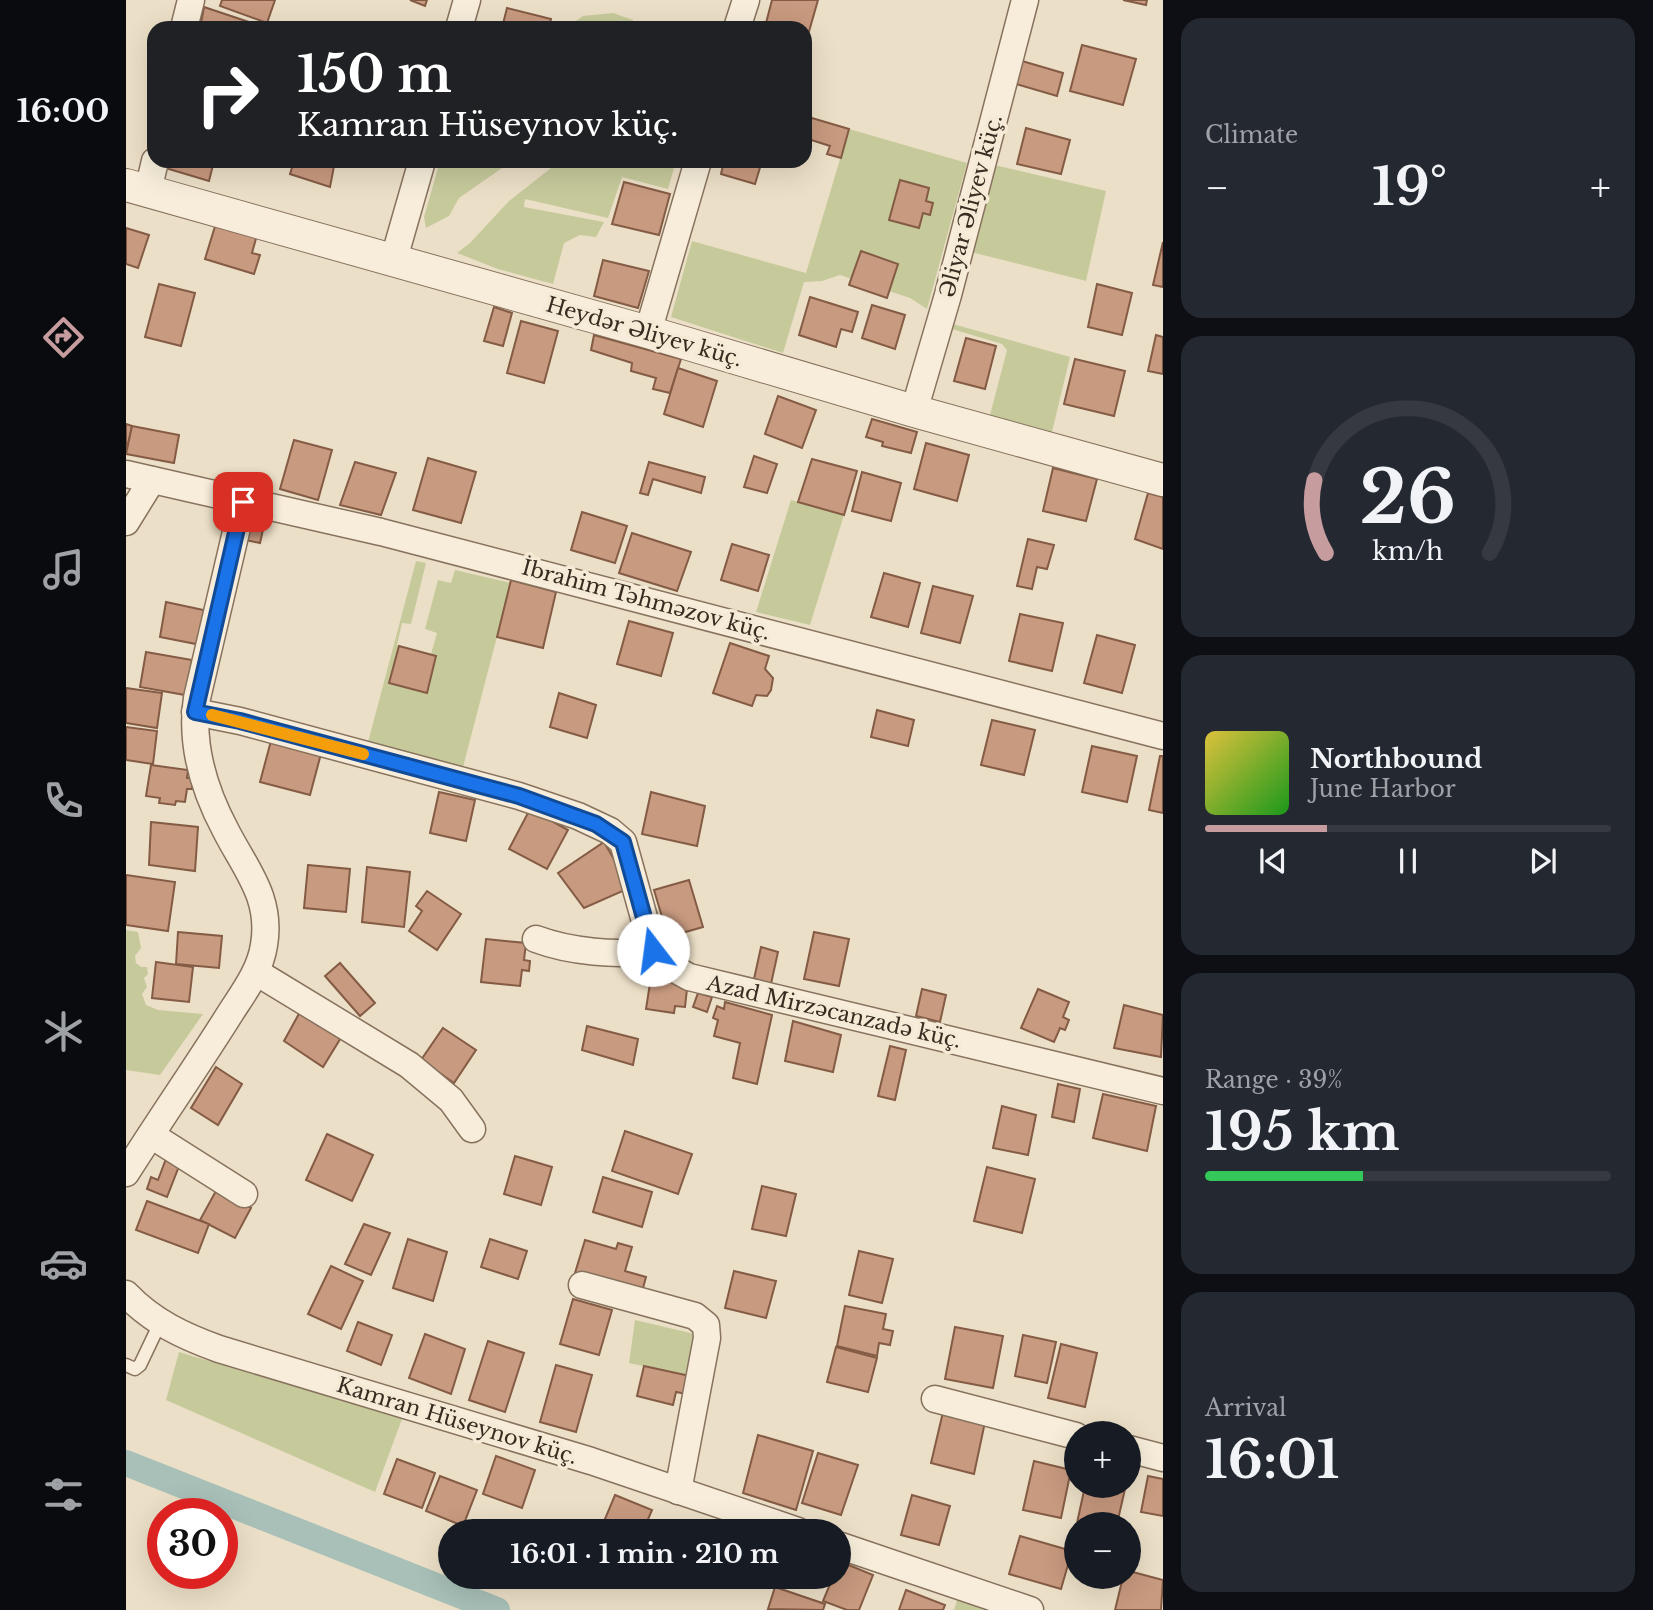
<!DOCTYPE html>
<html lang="en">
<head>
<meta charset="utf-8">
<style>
  :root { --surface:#171b24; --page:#242831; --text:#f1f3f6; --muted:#9ea1a6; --line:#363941; --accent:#c69c9f }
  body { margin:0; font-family:"Libre Baskerville",serif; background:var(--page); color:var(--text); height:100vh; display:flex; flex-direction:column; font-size:26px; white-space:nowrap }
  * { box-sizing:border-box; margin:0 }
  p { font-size:23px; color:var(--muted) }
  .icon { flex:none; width:38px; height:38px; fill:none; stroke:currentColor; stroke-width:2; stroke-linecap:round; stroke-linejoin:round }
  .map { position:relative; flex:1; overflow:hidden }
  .details { display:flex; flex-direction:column; gap:18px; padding:18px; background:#0d0f14; width:490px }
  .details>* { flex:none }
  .top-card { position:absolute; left:21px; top:21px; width:665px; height:147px; border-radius:21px; box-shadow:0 7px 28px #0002; background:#202124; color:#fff; overflow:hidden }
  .controls { position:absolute; left:938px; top:1421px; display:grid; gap:14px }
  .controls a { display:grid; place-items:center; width:77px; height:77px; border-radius:50%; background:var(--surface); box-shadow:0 7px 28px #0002; font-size:35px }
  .speed { position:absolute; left:21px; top:1498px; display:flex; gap:14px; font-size:35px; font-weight:700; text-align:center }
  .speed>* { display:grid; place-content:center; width:91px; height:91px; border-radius:50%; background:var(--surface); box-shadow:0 7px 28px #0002; line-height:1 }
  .speed .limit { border:10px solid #d22; background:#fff; color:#111 }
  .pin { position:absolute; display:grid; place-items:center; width:60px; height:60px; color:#fff; margin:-30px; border-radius:14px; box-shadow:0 4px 10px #0006 }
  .me { position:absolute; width:77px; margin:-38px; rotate:345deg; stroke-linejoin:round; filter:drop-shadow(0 0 5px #0008) }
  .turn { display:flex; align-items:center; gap:24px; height:147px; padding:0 35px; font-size:32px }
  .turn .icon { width:91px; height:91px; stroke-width:2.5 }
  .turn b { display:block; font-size:49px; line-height:60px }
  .big { font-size:52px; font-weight:700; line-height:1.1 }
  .details .tile { flex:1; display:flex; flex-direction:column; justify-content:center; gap:10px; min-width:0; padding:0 24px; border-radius:21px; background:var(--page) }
  .details .dial { align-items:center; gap:0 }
  .dial svg { height:182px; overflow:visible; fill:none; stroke:var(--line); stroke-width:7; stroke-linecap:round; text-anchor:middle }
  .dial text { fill:var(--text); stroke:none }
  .song { display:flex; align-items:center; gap:21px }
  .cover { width:84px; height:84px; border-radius:10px; background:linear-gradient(135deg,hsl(50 70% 55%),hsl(120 70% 35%)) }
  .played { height:7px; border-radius:4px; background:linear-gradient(90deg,var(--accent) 30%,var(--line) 30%) }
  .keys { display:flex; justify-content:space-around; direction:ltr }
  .heat { display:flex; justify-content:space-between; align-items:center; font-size:38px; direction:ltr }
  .charge { height:10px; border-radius:5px; background:linear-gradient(90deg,#34c759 39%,var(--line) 0) }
  .trip { position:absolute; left:312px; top:1519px; width:413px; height:70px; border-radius:35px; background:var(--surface); box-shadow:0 7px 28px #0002; font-weight:700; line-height:70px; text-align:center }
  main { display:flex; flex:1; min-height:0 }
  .dock { display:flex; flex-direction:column; width:126px; justify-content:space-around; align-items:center; background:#090b0e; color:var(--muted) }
  .dock .icon { width:49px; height:49px }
  .dock .active { color:var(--accent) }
  .dock b { font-size:32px; color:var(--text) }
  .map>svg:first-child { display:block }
</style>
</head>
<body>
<main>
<nav class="dock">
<b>16:00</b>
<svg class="icon active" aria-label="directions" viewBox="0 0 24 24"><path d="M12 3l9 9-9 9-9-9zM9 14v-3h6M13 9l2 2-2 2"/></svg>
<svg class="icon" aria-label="music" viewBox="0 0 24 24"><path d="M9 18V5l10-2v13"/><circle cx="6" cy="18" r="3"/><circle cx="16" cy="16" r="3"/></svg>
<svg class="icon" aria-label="phone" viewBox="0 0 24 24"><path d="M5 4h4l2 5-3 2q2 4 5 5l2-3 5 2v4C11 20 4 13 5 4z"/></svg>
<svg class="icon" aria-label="climate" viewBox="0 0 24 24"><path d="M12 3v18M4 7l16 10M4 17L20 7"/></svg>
<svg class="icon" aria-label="car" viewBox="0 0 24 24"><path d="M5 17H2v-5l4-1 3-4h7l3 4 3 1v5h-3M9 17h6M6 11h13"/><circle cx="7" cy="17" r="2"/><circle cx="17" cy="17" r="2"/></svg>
<svg class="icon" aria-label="filters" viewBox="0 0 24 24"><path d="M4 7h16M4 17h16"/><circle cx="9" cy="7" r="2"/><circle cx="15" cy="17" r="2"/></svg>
</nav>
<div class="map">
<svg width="1037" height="1610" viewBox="0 0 1037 1610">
  <rect width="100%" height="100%" fill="#ecdfc7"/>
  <g fill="#c6ca9b">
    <polygon points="487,13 507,20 506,28 455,28 444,25 457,16"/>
    <polygon points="723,129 841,163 801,309 784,298 714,275 696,281 678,282 657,353 545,317 566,241 680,273"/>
    <polygon points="314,161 386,161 333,198 323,216 300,228 298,217"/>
    <polygon points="434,161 550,161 542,189 496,177 482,218 399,199 398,207 478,222 470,237 454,235 438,243 427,284 372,269 331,253 344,243 383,201"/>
    <polygon points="868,165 980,191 960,281 845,252"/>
    <polygon points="827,324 944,357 926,432 864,415 881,350 876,344 826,329"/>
    <polygon points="665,500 718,515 684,625 630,612"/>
    <polygon points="290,561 300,563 285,624 276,623 271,645 305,654 311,633 299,629 312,580 325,583 329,570 385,583 336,771 241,746"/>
    <polygon points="0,930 12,932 15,948 9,956 10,963 15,967 21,967 22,974 18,978 21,987 16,994 20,1005 32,1010 77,1014 34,1075 0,1070"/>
    <polygon points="509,1320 569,1334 564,1376 503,1363"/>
    <polygon points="53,1352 276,1419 249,1492 40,1400"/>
    <polygon points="832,1597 869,1610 828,1610"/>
  </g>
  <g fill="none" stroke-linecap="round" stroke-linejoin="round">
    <polyline stroke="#a8c0b8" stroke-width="26" points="0,1463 371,1610"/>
  </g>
  <g fill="#c89a7f" stroke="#845b44" stroke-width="2">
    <polygon points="96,0 149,0 141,23 94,6"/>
    <polygon points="284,0 301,0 299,6"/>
    <polygon points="646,0 692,0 682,35 679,34 679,28 657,28 640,23"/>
    <polygon points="997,0 1021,0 1020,5"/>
    <polygon points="78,7 141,28 74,28"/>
    <polygon points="381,8 425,19 423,28 376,28"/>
    <polygon points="956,45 1010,59 997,105 944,91"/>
    <polygon points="896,61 937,73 931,96 890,84"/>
    <polygon points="679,116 723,129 715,158 701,154 704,146 679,138"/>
    <polygon points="900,128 944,140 935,174 891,164"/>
    <polygon points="45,161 88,161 83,181 43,169"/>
    <polygon points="168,161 209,161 204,187 164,174"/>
    <polygon points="598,161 636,161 629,184 595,174"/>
    <polygon points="774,180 803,188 800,201 807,203 804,215 797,213 793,228 763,220"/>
    <polygon points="498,182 544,194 533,235 486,224"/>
    <polygon points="90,223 131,235 126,253 134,255 128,274 79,259"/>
    <polygon points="0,228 23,235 12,268 0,264"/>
    <polygon points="1037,242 1037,287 1027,285"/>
    <polygon points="735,251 772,264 761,298 723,285"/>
    <polygon points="477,260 523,271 512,308 468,296"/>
    <polygon points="33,284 69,293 55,346 19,337"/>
    <polygon points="971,284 1006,293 996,335 962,327"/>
    <polygon points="684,297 732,312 726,332 715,329 710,347 673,335"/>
    <polygon points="746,305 779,315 769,349 736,338"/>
    <polygon points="368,307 386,313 377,346 358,341"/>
    <polygon points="395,321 432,331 418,383 381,373"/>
    <polygon points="468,335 555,359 544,393 527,389 530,378 505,371 506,363 465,350"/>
    <polygon points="1030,335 1037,337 1037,374 1022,371"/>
    <polygon points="840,338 870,346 859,389 828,381"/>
    <polygon points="949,359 999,371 988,416 938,404"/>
    <polygon points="552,368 591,381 577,427 538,414"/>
    <polygon points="652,396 690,410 676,448 639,434"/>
    <polygon points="746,419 791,432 785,453 756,446 757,442 740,437"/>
    <polygon points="0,424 6,426 0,454"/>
    <polygon points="6,426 53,435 48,463 0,454"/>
    <polygon points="168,440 206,450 192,500 154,489"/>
    <polygon points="800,443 843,455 831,501 788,489"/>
    <polygon points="628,456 651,464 641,493 618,487"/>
    <polygon points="302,458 350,472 335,523 287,510"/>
    <polygon points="686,459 731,471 718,515 672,502"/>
    <polygon points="229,462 270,473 255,515 214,505"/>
    <polygon points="523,462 579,477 575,493 527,479 522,495 514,493"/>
    <polygon points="927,468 971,479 960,521 917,511"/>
    <polygon points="736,472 775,483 765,521 726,511"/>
    <polygon points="1022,493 1037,497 1037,549 1009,539"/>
    <polygon points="456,512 501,526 489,563 445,550"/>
    <polygon points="120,520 138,525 134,543 115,539"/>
    <polygon points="506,533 565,552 551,591 493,573"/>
    <polygon points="902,539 928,545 921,569 911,567 906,589 891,586"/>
    <polygon points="606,544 643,555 632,591 595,580"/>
    <polygon points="758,573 794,583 782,627 745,617"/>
    <polygon points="385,580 430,592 417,648 371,637"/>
    <polygon points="807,586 847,596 834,643 795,633"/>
    <polygon points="40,602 82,611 70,644 34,637"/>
    <polygon points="894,614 937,623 926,671 883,661"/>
    <polygon points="503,621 547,633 535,676 491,664"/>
    <polygon points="971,635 1009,645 996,693 958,683"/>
    <polygon points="604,643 643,656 639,669 647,678 645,690 641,696 630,695 626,706 587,693"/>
    <polygon points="273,646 310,656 301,693 263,683"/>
    <polygon points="20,652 66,660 59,695 14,687"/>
    <polygon points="0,688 36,693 31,728 0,723"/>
    <polygon points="433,693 470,705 461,738 424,727"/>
    <polygon points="751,710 788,720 782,746 745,737"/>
    <polygon points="866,720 909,730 898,775 855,765"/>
    <polygon points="0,727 31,731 27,764 0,760"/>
    <polygon points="146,737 196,750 184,795 134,782"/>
    <polygon points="966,746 1011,756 1001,802 956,792"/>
    <polygon points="1034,756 1037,756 1037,813 1023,810"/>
    <polygon points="25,765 62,770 61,778 67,778 66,789 61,789 59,802 50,801 49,805 33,803 34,798 20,796"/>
    <polygon points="313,792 349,800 340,841 304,833"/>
    <polygon points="525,792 579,806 571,846 516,834"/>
    <polygon points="404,809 442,830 421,869 383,849"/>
    <polygon points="25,822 72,827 69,871 23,865"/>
    <polygon points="478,842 497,875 499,890 458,908 432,873"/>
    <polygon points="182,865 224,869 220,912 178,908"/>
    <polygon points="241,867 284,872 278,927 236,922"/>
    <polygon points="0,875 49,882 42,931 0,925"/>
    <polygon points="563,880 577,927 542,937 528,890"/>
    <polygon points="301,891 335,914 311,950 283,931 296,911 290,906"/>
    <polygon points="52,932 96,936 93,968 50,964"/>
    <polygon points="688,932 723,939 713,986 678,979"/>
    <polygon points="360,939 400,943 398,960 404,961 403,971 396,970 394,986 355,982"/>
    <polygon points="635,947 652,952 645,984 628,979"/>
    <polygon points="30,962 67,967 63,1002 26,998"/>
    <polygon points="214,963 249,1003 234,1016 199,976"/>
    <polygon points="525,977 553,983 556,988 561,989 559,1007 549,1006 548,1013 520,1009"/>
    <polygon points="796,989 820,995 814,1022 790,1016"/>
    <polygon points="912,989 943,1002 937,1017 943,1020 939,1030 934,1028 928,1042 895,1028"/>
    <polygon points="572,993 586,997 581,1012 567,1007"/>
    <polygon points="599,1002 646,1015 631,1084 607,1078 614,1043 588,1036 592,1020 587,1018 591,1006 598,1009"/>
    <polygon points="998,1005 1037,1015 1035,1057 988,1048"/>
    <polygon points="175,1010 216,1036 197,1067 158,1041"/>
    <polygon points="667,1021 715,1035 707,1072 659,1061"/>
    <polygon points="461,1026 512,1039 507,1065 456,1050"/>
    <polygon points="317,1028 350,1050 328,1083 295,1060"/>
    <polygon points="764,1046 780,1050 769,1100 752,1096"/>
    <polygon points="90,1067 116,1084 92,1125 65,1108"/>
    <polygon points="932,1084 954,1089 948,1122 926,1117"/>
    <polygon points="977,1094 1030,1106 1021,1151 967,1138"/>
    <polygon points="876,1106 910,1115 902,1155 867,1148"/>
    <polygon points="499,1131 566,1154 552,1194 486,1171"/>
    <polygon points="201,1134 247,1155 226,1201 180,1180"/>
    <polygon points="41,1156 55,1161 41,1197 21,1189 25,1177 32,1180"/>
    <polygon points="389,1156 426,1167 415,1205 378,1194"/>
    <polygon points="861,1167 909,1179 896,1233 848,1221"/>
    <polygon points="477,1177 526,1192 516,1227 467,1212"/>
    <polygon points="636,1186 670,1194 660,1236 626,1229"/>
    <polygon points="91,1189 125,1208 109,1238 74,1220"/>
    <polygon points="21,1201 83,1224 72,1253 10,1230"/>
    <polygon points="238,1224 264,1233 245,1275 219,1264"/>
    <polygon points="282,1239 321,1252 307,1301 267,1288"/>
    <polygon points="364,1239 401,1251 392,1279 355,1267"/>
    <polygon points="459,1240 490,1249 492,1243 506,1247 499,1271 520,1277 516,1292 449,1273"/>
    <polygon points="733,1251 767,1259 756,1303 723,1295"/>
    <polygon points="205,1266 237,1281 215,1329 182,1314"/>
    <polygon points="608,1271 650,1281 640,1318 599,1308"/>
    <polygon points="447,1299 486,1310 473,1355 434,1344"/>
    <polygon points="719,1306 760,1314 757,1329 767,1331 764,1345 753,1343 751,1356 711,1346"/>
    <polygon points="232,1322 266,1335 255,1365 221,1351"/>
    <polygon points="829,1327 877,1336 867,1388 819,1379"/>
    <polygon points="299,1334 339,1349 325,1394 283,1378"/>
    <polygon points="897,1335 930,1342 921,1383 889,1376"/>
    <polygon points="362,1341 398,1353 379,1412 343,1400"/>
    <polygon points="935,1344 971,1353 959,1407 922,1398"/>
    <polygon points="710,1347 751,1358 742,1392 701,1382"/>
    <polygon points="430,1365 466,1375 450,1432 414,1422"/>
    <polygon points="518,1366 564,1376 561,1394 550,1392 547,1405 511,1396"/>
    <polygon points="817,1412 859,1422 848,1474 805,1463"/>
    <polygon points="632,1435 687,1451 670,1510 617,1493"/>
    <polygon points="692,1453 732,1465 715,1515 676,1503"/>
    <polygon points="370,1456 409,1470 396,1508 357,1494"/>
    <polygon points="271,1459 309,1473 296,1508 258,1494"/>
    <polygon points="908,1461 945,1470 935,1518 897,1510"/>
    <polygon points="314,1476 351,1490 337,1526 300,1511"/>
    <polygon points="1022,1476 1037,1479 1037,1516 1015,1512"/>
    <polygon points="959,1486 985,1486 999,1489 991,1524 951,1523"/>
    <polygon points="489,1495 526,1510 517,1531 474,1531"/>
    <polygon points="786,1495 824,1506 813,1545 775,1535"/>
    <polygon points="894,1536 946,1551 935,1589 883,1574"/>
    <polygon points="713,1561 747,1575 733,1610 721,1610 697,1601 707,1577 712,1577"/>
    <polygon points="1003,1571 1037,1580 1035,1610 989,1610 997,1577 1003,1577"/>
    <polygon points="649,1587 699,1604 697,1610 642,1609"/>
    <polygon points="780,1590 819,1605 817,1610 773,1610"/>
  </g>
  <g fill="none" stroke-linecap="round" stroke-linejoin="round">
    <g stroke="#87725d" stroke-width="15">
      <polyline id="service" points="0,1365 9,1369 14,1365 34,1323"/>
    </g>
    <g stroke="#87725d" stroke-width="29">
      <g id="minor">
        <polyline points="58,28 65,0"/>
        <polyline points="333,28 341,0"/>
        <polyline points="611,28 620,0"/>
        <polyline points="22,191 29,161"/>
        <polyline points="267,262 296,161"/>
        <polyline points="522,332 572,161"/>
        <polyline points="788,411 822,295 899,0"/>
        <polyline points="0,474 255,532 1037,736"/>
        <polyline points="0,522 26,480"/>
        <polyline points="69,712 114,721 393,796 452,816 484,831 497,842 527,950 536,962 563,977 1037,1091"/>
        <path d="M 410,939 C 442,951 493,957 527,950"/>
        <polyline points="130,972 283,1065 325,1100 346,1129"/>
        <polyline points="25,1135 118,1194"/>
        <path d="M 0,1173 C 33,1121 67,1072 100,1020 C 114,997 134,973 138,945 C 146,898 120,870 100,831 C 78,790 64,745 71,698 L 117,502"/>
        <polyline points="456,1285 569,1316 580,1325 581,1338 552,1491"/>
        <path d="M 0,1294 C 27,1322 57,1336 93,1349 L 465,1461 L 672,1531"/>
        <polyline points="809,1399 950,1436"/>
        <polyline points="1003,1449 1037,1458"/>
        <polyline points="712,1545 904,1610"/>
      </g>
    </g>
    <g stroke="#87725d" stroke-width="34">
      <polyline id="tertiary" points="0,185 522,332 788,411 1037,480"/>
    </g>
    <use href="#service" stroke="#f7edda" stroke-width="12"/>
    <use href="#minor" stroke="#f7edda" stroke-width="26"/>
    <use href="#tertiary" stroke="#f7edda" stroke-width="32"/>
  </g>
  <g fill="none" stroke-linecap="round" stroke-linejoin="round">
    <g stroke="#114b97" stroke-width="18">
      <polyline id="route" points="117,502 69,712 114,721 393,796 470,824 497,842 527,950"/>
    </g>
    <use href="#route" stroke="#1a73e8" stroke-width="12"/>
    <polyline stroke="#f59e0b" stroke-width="12" points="86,715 237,754"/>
  </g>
  <g text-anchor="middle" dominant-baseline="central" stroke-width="7" stroke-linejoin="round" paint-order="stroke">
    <g font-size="21" fill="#382b20" stroke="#f4ead6">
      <text transform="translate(845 206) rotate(-75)">Əliyar Əliyev küç.</text>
      <text transform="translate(518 332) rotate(16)">Heydər Əliyev küç.</text>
      <text transform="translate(520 600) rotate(15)">İbrahim Təhməzov küç.</text>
      <text transform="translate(708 1012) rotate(13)">Azad Mirzəcanzadə küç.</text>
      <text transform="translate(331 1421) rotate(17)">Kamran Hüseynov küç.</text>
    </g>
  </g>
</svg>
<div class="controls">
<a>+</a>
<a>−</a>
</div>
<div class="speed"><div class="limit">30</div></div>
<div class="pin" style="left:117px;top:502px;background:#d93025"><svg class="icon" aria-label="arrive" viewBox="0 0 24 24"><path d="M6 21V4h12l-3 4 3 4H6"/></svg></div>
<svg class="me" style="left:527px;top:950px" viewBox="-20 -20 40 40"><circle r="19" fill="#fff"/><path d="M0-13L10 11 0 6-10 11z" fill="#1a73e8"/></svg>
<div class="trip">16:01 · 1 min · 210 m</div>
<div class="top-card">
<div class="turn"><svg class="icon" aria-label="right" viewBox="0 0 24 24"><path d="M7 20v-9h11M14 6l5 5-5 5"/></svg><div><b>150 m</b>Kamran Hüseynov küç.</div></div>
</div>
</div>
<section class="details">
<div class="tile"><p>Climate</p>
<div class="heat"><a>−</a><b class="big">19°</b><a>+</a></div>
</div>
<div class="tile dial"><svg viewBox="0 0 100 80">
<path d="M14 69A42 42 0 1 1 86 69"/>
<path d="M14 69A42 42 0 0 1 9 37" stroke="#c69c9f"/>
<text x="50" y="56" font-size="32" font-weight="700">26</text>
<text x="50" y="72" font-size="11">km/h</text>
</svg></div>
<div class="tile">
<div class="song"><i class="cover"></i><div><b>Northbound</b><p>June Harbor</p></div></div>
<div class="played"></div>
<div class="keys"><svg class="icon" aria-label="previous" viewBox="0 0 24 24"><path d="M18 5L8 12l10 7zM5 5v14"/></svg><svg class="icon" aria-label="pause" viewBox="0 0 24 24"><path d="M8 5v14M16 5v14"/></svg><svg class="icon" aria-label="next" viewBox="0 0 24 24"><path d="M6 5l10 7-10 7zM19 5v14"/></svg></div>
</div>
<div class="tile"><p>Range · 39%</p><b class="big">195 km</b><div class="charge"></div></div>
<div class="tile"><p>Arrival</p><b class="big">16:01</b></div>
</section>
</main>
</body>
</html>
